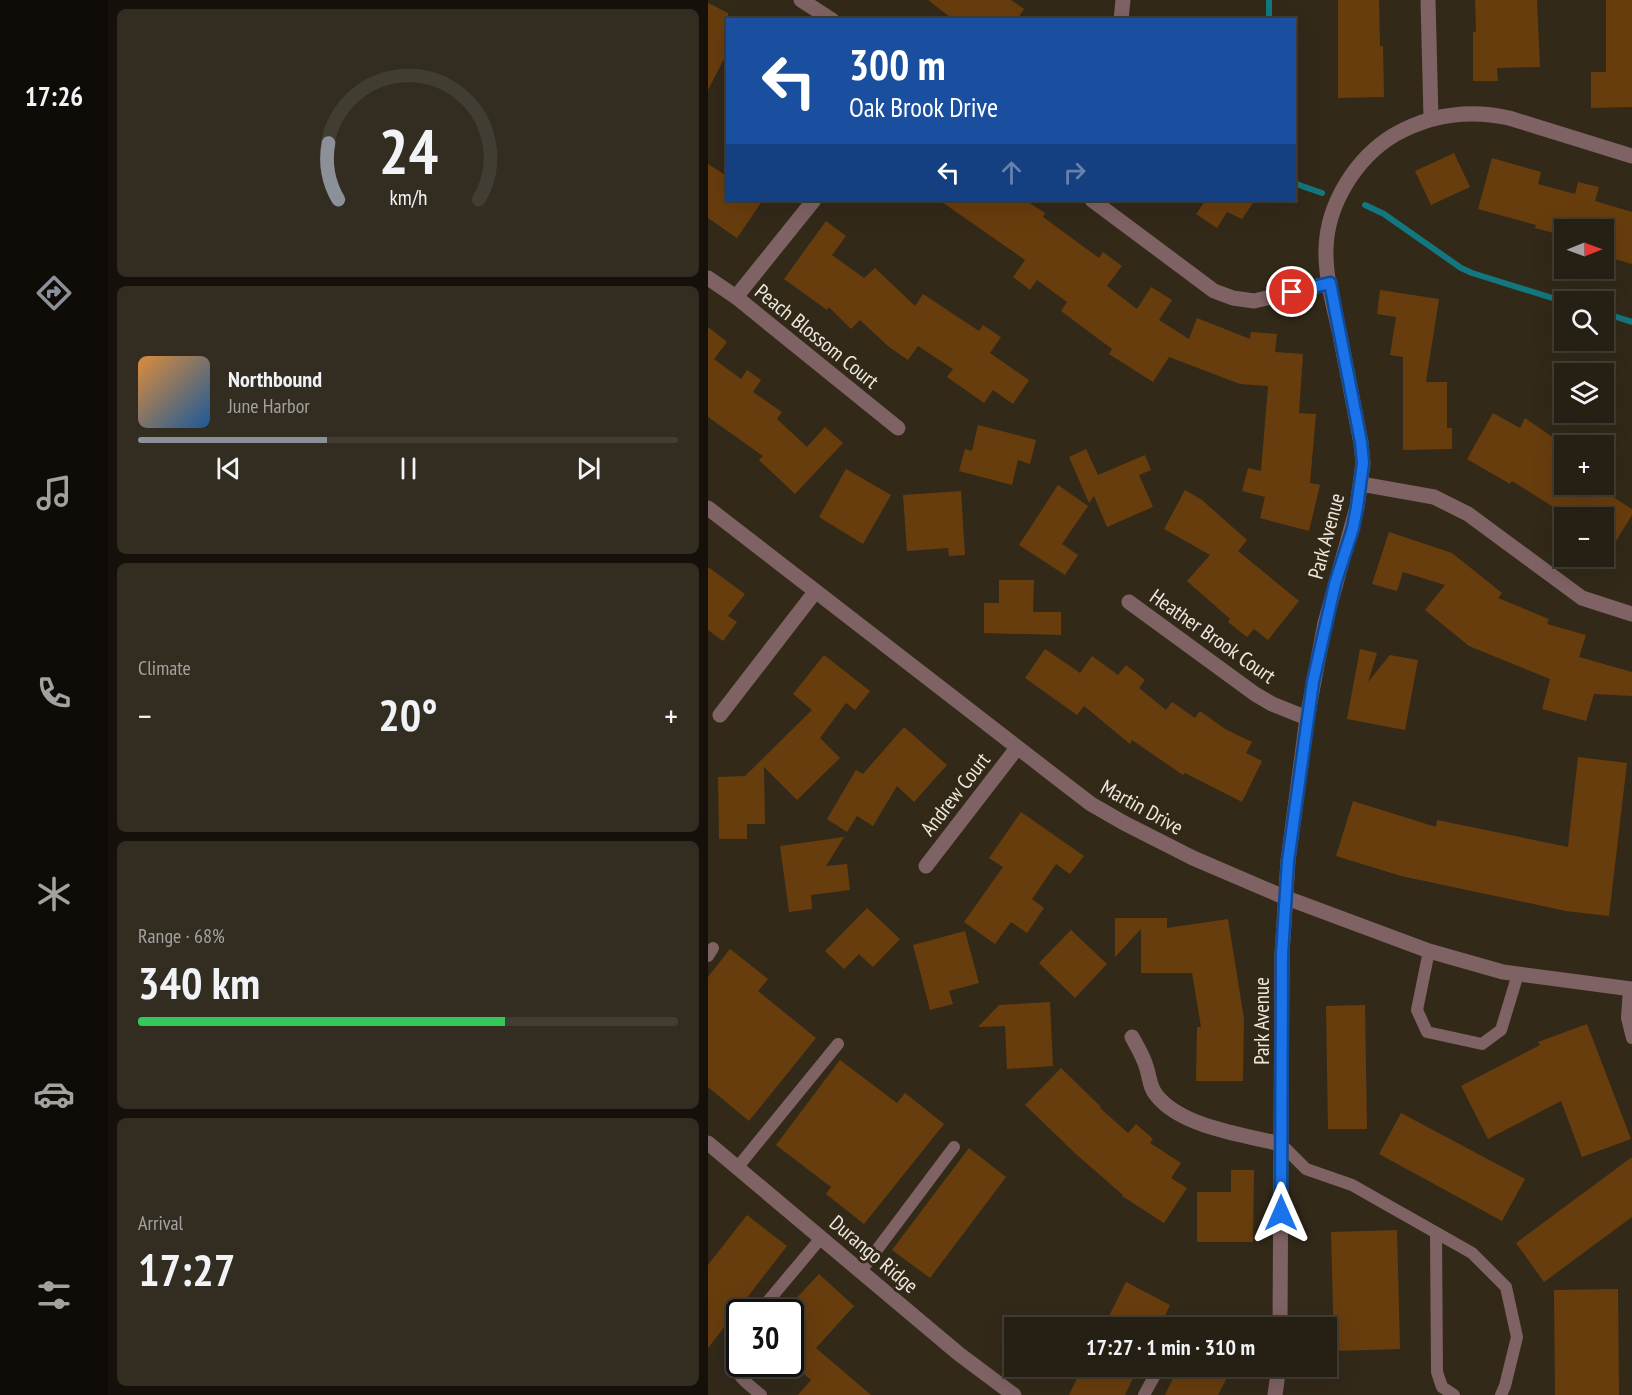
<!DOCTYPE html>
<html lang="en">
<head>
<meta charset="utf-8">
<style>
  :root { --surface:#261f13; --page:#322c21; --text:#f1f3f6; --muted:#a4a2a0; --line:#423d33; --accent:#8c9099 }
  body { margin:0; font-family:"PT Sans Narrow",sans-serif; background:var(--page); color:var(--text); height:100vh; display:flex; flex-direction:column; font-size:22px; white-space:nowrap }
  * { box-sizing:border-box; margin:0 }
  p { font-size:20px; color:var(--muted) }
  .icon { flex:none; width:33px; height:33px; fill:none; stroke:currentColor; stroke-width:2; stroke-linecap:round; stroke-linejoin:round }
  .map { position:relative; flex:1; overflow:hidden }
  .drawer { display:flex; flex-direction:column; gap:9px; padding:9px; background:#15110a; width:600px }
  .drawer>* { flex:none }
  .banner { position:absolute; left:18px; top:18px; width:570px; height:183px; border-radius:0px; box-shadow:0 6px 24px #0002,0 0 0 2px var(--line); background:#1a4fa0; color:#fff; overflow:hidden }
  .needle { width:39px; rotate:89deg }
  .controls { position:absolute; left:846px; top:219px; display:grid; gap:12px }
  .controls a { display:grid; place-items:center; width:60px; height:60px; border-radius:0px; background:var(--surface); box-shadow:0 6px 24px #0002,0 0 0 2px var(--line); font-size:30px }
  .speed { position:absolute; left:18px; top:1299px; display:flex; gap:12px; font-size:30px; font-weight:700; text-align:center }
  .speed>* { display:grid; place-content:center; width:78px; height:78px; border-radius:50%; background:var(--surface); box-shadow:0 6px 24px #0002,0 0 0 2px var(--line); line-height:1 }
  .speed .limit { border:3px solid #111; border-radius:9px; background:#fff; color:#111 }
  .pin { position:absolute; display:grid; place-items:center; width:51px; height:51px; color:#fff; margin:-26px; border:3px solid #fff; border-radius:50%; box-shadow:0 2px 6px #0007 }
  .me { position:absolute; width:66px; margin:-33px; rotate:0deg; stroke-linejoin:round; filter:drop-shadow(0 0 4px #0008) }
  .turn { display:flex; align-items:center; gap:21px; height:126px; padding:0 24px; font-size:27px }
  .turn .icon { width:78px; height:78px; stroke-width:2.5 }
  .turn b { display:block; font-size:42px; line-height:51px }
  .lanes { display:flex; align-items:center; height:57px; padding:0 24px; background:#0003; justify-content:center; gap:30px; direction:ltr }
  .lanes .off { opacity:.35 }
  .big { font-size:45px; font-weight:800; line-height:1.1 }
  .drawer .tile { flex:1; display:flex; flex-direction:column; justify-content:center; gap:9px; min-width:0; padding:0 21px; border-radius:9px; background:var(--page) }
  .drawer .dial { align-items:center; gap:0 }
  .dial svg { height:156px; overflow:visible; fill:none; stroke:var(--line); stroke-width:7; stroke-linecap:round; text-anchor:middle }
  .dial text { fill:var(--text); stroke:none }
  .song { display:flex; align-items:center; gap:18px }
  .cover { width:72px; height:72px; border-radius:9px; background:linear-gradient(135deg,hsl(30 70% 55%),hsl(210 70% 35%)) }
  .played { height:6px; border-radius:3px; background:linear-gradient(90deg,var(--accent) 35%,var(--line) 35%) }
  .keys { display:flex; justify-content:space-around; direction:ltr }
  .heat { display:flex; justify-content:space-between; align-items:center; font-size:33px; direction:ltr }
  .charge { height:9px; border-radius:4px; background:linear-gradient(90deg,#34c759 68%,var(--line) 0) }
  .trip { position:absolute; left:296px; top:1317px; width:333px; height:60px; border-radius:0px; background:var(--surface); box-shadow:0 6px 24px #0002,0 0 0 2px var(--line); font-weight:800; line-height:60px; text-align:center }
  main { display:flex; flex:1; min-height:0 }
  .dock { display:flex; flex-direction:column; width:108px; justify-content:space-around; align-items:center; background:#0f0c08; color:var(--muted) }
  .dock .icon { width:42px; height:42px }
  .dock .current { color:var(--accent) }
  .dock b { font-size:27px; color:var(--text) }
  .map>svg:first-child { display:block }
</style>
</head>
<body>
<main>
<nav class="dock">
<b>17:26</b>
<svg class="icon current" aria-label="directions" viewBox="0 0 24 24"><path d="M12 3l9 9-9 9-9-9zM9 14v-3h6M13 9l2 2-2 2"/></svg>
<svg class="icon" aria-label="music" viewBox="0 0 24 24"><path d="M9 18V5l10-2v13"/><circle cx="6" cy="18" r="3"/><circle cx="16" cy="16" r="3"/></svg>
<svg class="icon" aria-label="phone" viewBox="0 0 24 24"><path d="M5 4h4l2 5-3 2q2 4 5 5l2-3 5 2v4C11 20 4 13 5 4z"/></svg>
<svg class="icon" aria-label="climate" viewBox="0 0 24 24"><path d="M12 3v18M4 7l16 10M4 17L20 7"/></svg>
<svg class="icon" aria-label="car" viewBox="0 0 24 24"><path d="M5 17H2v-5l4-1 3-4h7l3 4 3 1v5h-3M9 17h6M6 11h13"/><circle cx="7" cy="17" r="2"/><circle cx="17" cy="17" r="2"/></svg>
<svg class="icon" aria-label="filters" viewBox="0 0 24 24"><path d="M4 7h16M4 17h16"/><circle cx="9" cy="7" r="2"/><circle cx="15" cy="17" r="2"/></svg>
</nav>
<section class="drawer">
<div class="tile dial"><svg viewBox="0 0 100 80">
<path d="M14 69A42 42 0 1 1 86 69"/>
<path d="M14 69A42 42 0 0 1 9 40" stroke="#8c9099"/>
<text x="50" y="56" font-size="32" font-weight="700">24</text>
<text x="50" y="72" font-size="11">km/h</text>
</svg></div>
<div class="tile">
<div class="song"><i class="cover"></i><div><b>Northbound</b><p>June Harbor</p></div></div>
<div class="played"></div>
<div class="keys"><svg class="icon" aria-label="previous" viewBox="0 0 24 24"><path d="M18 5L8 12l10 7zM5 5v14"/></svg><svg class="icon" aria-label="pause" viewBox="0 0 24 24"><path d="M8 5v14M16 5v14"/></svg><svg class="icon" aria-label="next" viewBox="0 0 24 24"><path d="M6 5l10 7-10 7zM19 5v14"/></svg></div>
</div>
<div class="tile"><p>Climate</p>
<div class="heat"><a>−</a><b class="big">20°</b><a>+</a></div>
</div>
<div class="tile"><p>Range · 68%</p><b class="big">340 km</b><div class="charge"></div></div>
<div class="tile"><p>Arrival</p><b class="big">17:27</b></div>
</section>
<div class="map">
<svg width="924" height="1395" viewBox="0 0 924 1395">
  <rect width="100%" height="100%" fill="#322919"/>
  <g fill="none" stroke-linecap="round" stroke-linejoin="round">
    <g stroke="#13777f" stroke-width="6">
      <polyline points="561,0 561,20"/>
      <polyline points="586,182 591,185 614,193"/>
      <polyline points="657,205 676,214 753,268 764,273 857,302"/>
      <polyline points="896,313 924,322"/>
    </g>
  </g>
  <g fill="#683d0e">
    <polygon points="220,0 303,0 316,9 309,20 246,20"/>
    <polygon points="630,0 671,0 672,46 675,46 676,97 630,98"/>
    <polygon points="767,0 829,0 832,67 789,68 790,81 765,81 765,32 768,32"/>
    <polygon points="898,0 924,0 924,107 883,108 883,72 898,72"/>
    <polygon points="0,3 20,13 20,51 0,90"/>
    <polygon points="746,153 762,187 723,205 707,171"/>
    <polygon points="784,158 833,172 830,184 867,194 870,182 891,187 887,201 924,212 924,264 896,256 896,230 856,230 856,236 827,228 828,225 770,209"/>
    <polygon points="0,164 20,177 20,200 55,200 29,238 0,218"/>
    <polygon points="231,200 317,200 337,213 335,217 391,258 395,252 414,266 399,286 429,309 443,287 464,300 451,320 481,339 489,318 542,339 543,332 569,334 567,352 595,354 591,413 608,414 602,483 612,485 601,531 552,518 557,497 534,491 540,468 553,471 560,386 532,384 461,357 445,382 401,354 404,349 353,311 359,302 329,280 322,290 305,277 317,260"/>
    <polygon points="495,200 547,200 534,219 519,212 509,228 488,214 497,201"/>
    <polygon points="118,221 138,236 124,255 156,278 167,268 207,306 215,294 271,331 275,325 293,337 282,353 321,380 305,404 285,390 276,403 239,377 245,369 210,346 200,360 181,347 152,320 143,329 121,307 119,310 76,279"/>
    <polygon points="672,290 731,299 718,382 739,382 739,428 744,428 744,449 695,450 695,357 682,355 688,317 669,314"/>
    <polygon points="0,327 19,342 6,359 33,379 39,370 53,380 45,392 74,412 69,419 99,447 117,427 135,443 87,494 51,460 55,456 0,417"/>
    <polygon points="785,413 812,428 817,418 856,445 856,484 885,484 924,509 924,515 908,541 896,533 896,518 870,518 857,509 855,513 804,481 802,484 759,459"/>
    <polygon points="270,425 328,440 322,464 310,460 304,485 251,471 257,449 264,451"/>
    <polygon points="378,449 390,475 437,455 443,470 431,475 445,507 399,527 386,496 381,503 361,457"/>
    <polygon points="138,469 183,495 155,544 111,517"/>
    <polygon points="350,485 380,506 354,544 370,555 357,575 311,545"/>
    <polygon points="477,490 494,500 539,540 530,551 591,601 560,640 546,629 539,637 520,622 522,619 479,581 502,555 456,529"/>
    <polygon points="253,491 257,555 241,556 240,548 199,551 195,495"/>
    <polygon points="681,532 744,553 794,593 790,598 841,619 839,624 878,635 871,657 924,672 924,696 886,694 878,721 834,709 842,679 761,646 717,610 737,585 695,572 689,591 664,584"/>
    <polygon points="0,567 37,594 20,616 29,622 15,641 0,630"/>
    <polygon points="291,580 326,580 325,612 353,612 353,635 276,633 276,603 291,603"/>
    <polygon points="337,649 372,673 384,656 410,675 418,665 437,680 431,688 458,710 464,702 487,718 492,711 517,729 544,742 538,753 554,761 534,802 477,773 475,775 424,740 422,744 376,706 369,715 317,678"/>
    <polygon points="652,649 669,653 660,682 682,655 710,660 697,730 639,719"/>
    <polygon points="116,655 162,691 147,710 138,703 112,738 132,758 89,800 56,767 57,824 39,824 39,839 11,839 10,777 37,776 104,710 85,694"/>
    <polygon points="196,727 239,765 206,802 189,786 165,826 149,816 139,832 119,819 148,770 155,774"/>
    <polygon points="870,757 919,763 901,916 858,911 693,876 628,856 645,801 728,827 729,820 860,847"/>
    <polygon points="313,812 376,856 362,874 348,864 324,899 336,908 319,933 303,922 287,944 256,922 295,867 281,858"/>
    <polygon points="136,837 118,866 139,864 142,890 103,895 104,909 81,912 72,846"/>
    <polygon points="159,908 192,939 165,967 151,954 136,969 117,951"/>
    <polygon points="407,918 459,918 459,928 520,919 536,1019 535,1081 488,1081 489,1027 493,1027 484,973 433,973 433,929 407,957"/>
    <polygon points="363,930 399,964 367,998 331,963"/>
    <polygon points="257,931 271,983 241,991 245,1004 222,1010 205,945"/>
    <polygon points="22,949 60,979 50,991 108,1038 41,1121 0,1087 0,977"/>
    <polygon points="342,1002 345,1066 299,1069 297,1026 270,1027 291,1005"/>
    <polygon points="657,1005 659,1129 620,1129 618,1006"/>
    <polygon points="879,1024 923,1139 874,1157 853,1101 780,1139 753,1086 832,1045 830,1042"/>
    <polygon points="132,1060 189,1103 197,1093 236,1124 156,1224 118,1194 123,1187 68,1145"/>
    <polygon points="353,1068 393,1107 392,1108 420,1133 428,1124 445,1139 442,1143 473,1163 463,1178 479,1188 456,1223 414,1196 415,1195 369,1155 317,1105"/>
    <polygon points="693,1113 817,1179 794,1221 671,1154"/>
    <polygon points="261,1148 298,1177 222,1278 184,1250"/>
    <polygon points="924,1157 924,1217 836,1282 808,1243"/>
    <polygon points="523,1170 546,1170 545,1242 489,1242 489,1192 523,1192"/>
    <polygon points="39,1215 79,1246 0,1348 0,1265"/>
    <polygon points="689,1230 692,1349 626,1351 623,1232"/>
    <polygon points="111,1274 146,1306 108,1348 163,1395 90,1395 103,1380 82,1362 82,1305"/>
    <polygon points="418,1282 462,1305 451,1328 395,1328"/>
    <polygon points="910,1289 911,1395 847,1395 846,1290"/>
    <polygon points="375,1366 431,1366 417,1395 361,1395"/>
    <polygon points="471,1366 525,1366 510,1395 457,1395"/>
  </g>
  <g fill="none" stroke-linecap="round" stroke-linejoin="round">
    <g stroke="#7f6263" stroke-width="12">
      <polyline points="721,951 709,1010 719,1032 774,1044 793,1030 810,974"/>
      <polyline points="0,956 5,948"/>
      <polyline points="921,988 919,1018 924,1038"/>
      <polyline points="573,1144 598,1169 644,1185 764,1253 798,1287 809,1337 797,1386 793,1395"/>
      <polyline points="29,1168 130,1044"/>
      <polyline points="728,1233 729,1372 734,1387 746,1395"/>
      <polyline points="153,1271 246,1147"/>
      <polyline points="51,1312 113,1238"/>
      <polyline points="475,1328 475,1327"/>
      <path d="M 32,1337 C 18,1368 30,1376 53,1395"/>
      <polyline points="436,1395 452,1366"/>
    </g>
    <g stroke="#7f6263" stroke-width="15">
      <polyline points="93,0 124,20"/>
      <polyline points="720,0 723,118"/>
      <polyline points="413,20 415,0"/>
      <polyline points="384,200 506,291 525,298 546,301 622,283"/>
      <polyline points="0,278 28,297 190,428"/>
      <polyline points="28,297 106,200"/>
      <polyline points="653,484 726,497 760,514 874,598 924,614"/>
      <polyline points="421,602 547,694 564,704 599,718"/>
      <polyline points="12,715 107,592"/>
      <polyline points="218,866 309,748"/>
      <path d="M 424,1037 C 429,1046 435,1056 438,1066 C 442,1077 441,1087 449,1096 C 474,1127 536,1135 573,1144"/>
      <polyline points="0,1143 251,1354 306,1395"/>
      <path d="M 572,1328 L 574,954 L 580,861 L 599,718 L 617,623 L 649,507 L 655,463 L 653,443 C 646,407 639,371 632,335 C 626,307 617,277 618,249 C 619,204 648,158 686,135 C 723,114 760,109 801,118 L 924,156"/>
      <polyline points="567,1395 571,1366"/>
    </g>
    <polyline stroke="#7f6263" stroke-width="15" points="0,508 353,781 383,804 416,823 485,858 576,897 721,951 795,972 924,989"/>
  </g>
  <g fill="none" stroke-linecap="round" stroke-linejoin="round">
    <g stroke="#114b97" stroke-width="15">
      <polyline id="route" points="573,1213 574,954 580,861 605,682 627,584 645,528 649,507 655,463 653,442 622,283 584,292"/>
    </g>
    <use href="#route" stroke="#1a73e8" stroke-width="10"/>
  </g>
  <g text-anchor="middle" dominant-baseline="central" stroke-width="6" stroke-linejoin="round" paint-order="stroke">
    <g font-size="21" fill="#ede8dd" stroke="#322919">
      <text transform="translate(109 336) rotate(39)">Peach Blossom Court</text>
      <text transform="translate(618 536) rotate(-75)">Park Avenue</text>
      <text transform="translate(505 636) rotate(35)">Heather Brook Court</text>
      <text transform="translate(247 794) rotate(-52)">Andrew Court</text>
      <text transform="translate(434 807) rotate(29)">Martin Drive</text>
      <text transform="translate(553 1021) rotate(-90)">Park Avenue</text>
      <text transform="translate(166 1254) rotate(40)">Durango Ridge</text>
    </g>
  </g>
</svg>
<div class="controls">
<a><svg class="needle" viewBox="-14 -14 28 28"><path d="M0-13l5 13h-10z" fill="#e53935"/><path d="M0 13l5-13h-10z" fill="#a4a2a0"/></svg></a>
<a><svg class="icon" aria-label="search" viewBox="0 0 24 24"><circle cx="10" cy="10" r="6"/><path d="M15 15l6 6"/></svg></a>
<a><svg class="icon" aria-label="layers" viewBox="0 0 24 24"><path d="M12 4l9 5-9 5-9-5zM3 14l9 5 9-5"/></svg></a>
<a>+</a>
<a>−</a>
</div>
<div class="speed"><div class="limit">30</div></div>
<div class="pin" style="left:584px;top:292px;background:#d93025"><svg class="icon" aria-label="arrive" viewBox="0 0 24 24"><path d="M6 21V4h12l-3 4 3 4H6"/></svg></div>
<svg class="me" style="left:573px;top:1213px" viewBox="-20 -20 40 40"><path d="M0-17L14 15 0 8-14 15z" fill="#1a73e8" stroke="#fff" stroke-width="4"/></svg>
<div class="trip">17:27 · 1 min · 310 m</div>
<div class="banner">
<div class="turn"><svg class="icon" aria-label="left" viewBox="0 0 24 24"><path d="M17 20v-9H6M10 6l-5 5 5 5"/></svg><div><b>300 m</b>Oak Brook Drive</div></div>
<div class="lanes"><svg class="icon" aria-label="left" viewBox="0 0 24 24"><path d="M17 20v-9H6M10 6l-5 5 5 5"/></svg><svg class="icon off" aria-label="ahead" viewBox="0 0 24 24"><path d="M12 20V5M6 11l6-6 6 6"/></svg><svg class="icon off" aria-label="right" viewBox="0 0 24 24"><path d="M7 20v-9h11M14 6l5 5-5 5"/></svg></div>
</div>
</div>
</main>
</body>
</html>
